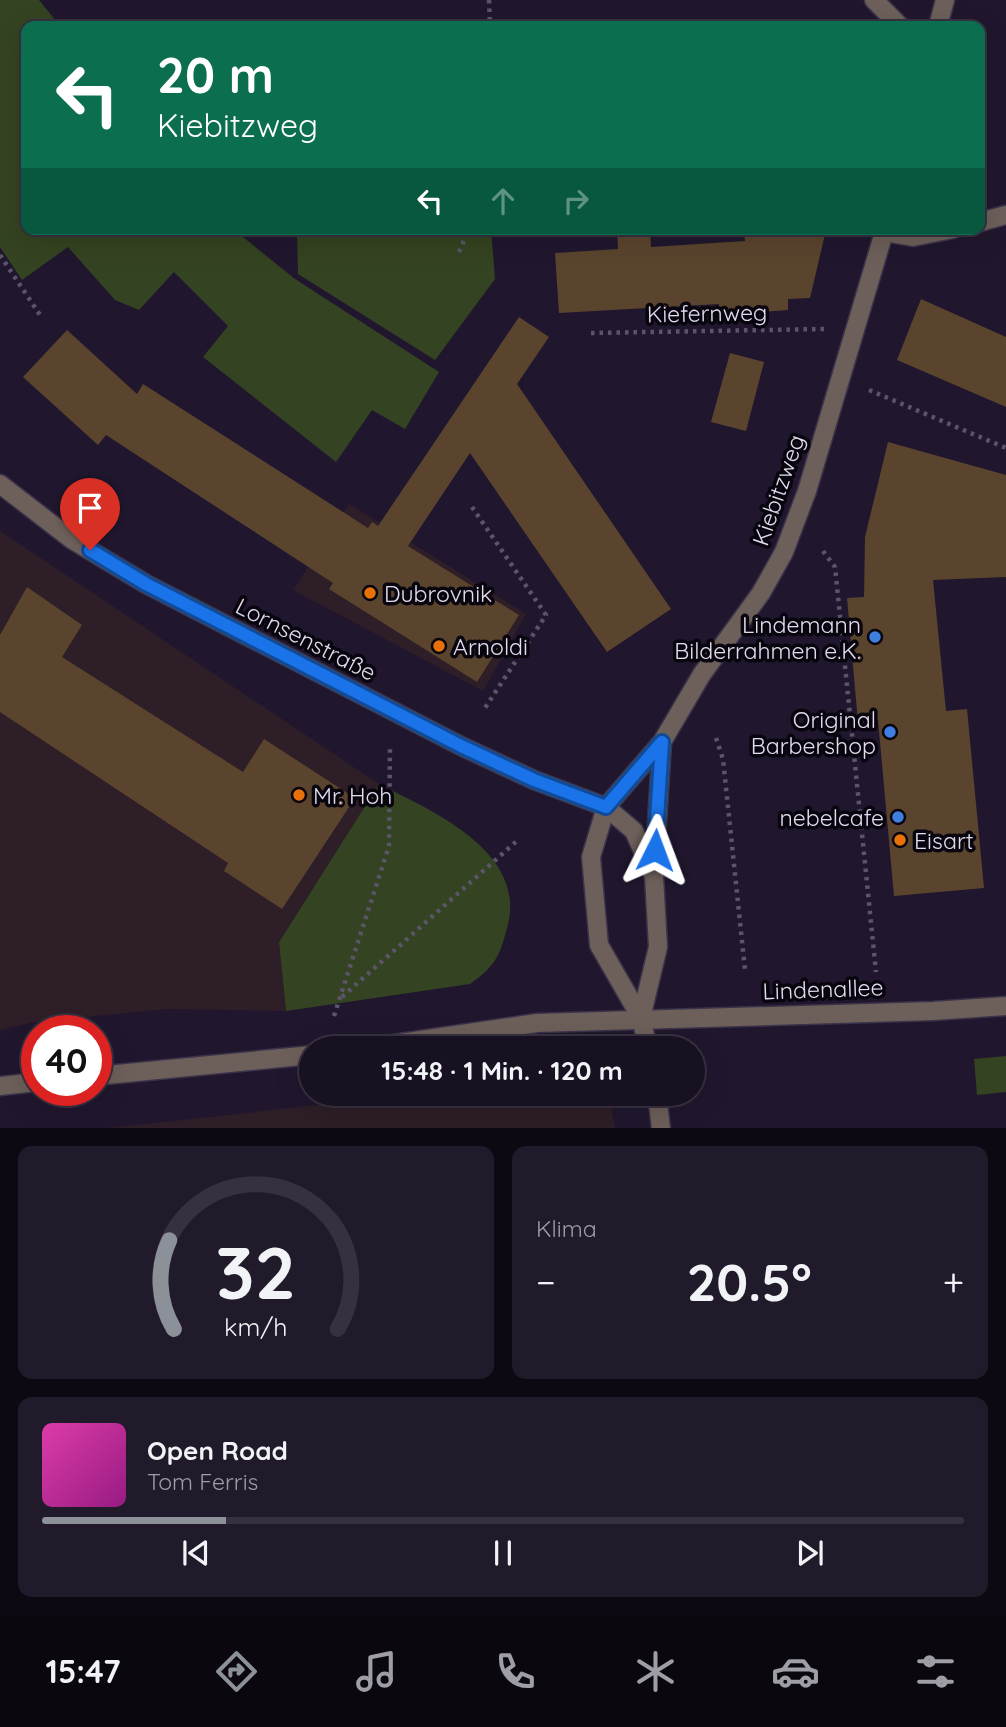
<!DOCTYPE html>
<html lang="de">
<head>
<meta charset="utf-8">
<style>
  :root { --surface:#181122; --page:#211a2a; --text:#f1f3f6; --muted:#9f9da5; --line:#363140; --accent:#8c9099 }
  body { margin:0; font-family:Quicksand,sans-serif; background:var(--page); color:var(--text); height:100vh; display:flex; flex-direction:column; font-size:26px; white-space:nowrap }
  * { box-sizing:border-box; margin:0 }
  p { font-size:23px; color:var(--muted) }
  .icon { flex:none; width:38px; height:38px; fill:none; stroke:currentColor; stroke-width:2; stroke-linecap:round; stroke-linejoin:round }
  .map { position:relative; height:1128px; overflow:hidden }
  .sheet { display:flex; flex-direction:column; gap:18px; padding:18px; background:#0d0913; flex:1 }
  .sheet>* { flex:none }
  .banner { position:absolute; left:21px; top:21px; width:964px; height:214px; border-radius:14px; box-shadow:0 7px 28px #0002,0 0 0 2px var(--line); background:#0b6e4f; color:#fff; overflow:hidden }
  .speed { position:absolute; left:21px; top:1015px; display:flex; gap:14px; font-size:35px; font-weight:700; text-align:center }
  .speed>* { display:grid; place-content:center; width:91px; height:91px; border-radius:50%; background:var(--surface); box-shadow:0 7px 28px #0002,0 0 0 2px var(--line); line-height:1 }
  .speed .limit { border:10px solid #d22; background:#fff; color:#111 }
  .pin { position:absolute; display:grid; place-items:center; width:60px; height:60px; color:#fff; margin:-72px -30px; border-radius:50% 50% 50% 0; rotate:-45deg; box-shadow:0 0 7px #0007 }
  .pin .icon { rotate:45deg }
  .me { position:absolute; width:77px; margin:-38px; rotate:3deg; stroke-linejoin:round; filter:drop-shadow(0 0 5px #0008) }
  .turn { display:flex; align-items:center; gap:24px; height:147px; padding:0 21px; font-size:32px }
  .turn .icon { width:91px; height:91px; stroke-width:2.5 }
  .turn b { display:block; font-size:49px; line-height:60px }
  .lanes { display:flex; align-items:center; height:66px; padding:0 21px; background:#0003; justify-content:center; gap:35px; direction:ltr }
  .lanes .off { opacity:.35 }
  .big { font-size:52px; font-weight:700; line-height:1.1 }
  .sheet .tile { flex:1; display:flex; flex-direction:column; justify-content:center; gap:10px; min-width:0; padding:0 24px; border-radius:14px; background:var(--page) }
  .sheet .dial { align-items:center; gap:0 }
  .dial svg { height:182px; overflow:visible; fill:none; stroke:var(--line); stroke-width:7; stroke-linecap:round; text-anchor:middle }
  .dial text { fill:var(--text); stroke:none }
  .song { display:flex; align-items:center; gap:21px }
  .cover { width:84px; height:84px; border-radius:10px; background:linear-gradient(135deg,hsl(320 70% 55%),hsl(310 70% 35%)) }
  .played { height:7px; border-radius:4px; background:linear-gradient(90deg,var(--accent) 20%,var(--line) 20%) }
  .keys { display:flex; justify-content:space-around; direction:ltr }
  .heat { display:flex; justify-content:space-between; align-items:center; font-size:38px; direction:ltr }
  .sheet .tiles { flex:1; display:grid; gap:18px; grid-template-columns:1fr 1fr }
  .tile:last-child { grid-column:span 2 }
  .trip { position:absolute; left:299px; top:1036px; width:406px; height:70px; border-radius:35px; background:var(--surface); box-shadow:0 7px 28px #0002,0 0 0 2px var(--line); font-weight:700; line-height:70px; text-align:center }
  .dock { display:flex; height:112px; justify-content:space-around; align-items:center; background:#0a070e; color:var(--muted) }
  .dock .icon { width:49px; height:49px }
  .dock .on { color:var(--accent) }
  .dock b { font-size:32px; color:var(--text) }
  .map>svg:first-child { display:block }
</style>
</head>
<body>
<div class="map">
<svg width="1006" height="1129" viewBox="0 0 1006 1129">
  <rect width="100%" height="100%" fill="#20172e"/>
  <g fill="#2e1e27">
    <polygon points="349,504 526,614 483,691 293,590"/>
    <polygon points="0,531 379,784 279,941 286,1011 167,1009 35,1022 0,1030"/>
    <polygon points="419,1094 600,1094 610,1100 615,1128 109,1128"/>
  </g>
  <g fill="#344321">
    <polygon points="0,0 39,0 60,26 26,26 26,229 233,229 295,279 439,372 405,429 372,410 336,462 203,357 228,326 174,272 139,310 115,300 68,247 22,280 0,247"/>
    <polygon points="297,229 491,229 495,279 435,360 298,274"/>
    <path d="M 379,784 C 432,811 529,852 507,928 C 499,958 495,966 470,984 L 286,1011 L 279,942 Z"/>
    <polygon points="1006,1056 1006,1092 977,1095 974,1059"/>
  </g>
  <g fill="#5a442e">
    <polygon points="617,229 650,229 651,247 745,241 744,229 778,229 779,235 826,230 810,298 788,299 788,310 719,315 719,304 559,313 555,253 618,249"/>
    <polygon points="921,299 1006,337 1006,407 897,360"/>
    <polygon points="519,317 549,337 517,384 671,609 607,652 470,453 408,546 519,615 477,682 329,589 333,583 106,435 98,445 23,377 67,330 137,394 143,384 368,528 372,522 378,526"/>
    <polygon points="730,353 764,362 746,431 711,422"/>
    <polygon points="888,442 1006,475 1006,577 933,580 946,711 967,709 984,888 894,896 878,720 858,722 847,598 864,597 865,537"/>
    <polygon points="27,587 82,625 62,657 243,772 264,739 355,798 282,909 224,871 228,863 0,712 0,635"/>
  </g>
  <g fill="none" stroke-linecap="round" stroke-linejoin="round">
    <g stroke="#3b3349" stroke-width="21">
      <g id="minor">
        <polyline points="874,0 900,26"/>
        <polyline points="938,26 945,0"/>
        <polyline points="980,222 1006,215"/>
        <polyline points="884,232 913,237 953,229"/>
        <polyline points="0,484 71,539 146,584 461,746 534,780 606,807 634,831 654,876 658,947 641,1018"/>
        <polyline points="654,871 662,742"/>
        <polyline points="366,1048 537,1023 933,1011 1006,1006"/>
        <polyline points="648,1048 641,1018 599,945 591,857 606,807 662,742 702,674 761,593 784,552 807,491 885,229"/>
        <polyline points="96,1076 312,1055"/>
        <polyline points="0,1086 37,1082"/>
        <polyline points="657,1094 661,1129"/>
      </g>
    </g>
    <g stroke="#5c5468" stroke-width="4.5" stroke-dasharray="3.5 5" stroke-linecap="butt">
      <polyline points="489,0 490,26"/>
      <polyline points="459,252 469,229"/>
      <polyline points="0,255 42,318"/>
      <polyline points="591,333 824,329"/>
      <polyline points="869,390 1006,448"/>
      <polyline points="472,507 546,615 483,711"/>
      <polyline points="823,551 835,567 876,972"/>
      <polyline points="716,738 723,759 745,970"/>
      <polyline points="342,997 519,839"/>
      <polyline points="334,1016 389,846 390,748"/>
    </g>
    <use href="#minor" stroke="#6d5f59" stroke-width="18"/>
  </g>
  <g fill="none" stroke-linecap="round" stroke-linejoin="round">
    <g stroke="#114b97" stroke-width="18">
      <polyline id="route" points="90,550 146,584 461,746 534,780 606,807 662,742 655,850"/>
    </g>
    <use href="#route" stroke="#1a73e8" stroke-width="12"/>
  </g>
  <g fill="#e8710a" stroke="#08050e" stroke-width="2.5">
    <circle cx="370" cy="593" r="7"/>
    <circle cx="439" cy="646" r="7"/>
    <circle cx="299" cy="795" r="7"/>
    <circle cx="900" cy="840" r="7"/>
  </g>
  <g fill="#3f7fe0" stroke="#08050e" stroke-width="2.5">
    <circle cx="875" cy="637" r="7"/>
    <circle cx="890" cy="732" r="7"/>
    <circle cx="898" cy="817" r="7"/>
  </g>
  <g text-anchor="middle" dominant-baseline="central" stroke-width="7" stroke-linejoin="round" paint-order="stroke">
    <g font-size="23" fill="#e2dcec" stroke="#08050e">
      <text transform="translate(707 313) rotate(-1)">Kiefernweg</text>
      <text transform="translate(778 490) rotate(-71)">Kiebitzweg</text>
      <text transform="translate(306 639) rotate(27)">Lornsenstraße</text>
      <text transform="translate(823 989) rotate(-2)">Lindenallee</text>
    </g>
    <g font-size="23" fill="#e2dcec" stroke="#08050e" text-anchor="start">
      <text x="384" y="593">Dubrovnik</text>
      <text x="861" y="624" text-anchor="end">Lindemann<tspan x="861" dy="26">Bilderrahmen e.K.</tspan></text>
      <text x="453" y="646">Arnoldi</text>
      <text x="876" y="719" text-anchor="end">Original<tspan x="876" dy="26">Barbershop</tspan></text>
      <text x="313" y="795">Mr. Hoh</text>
      <text x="884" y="817" text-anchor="end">nebelcafe</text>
      <text x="914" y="840">Eisart</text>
    </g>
  </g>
</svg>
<div class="speed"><div class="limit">40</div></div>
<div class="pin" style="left:90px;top:550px;background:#d93025"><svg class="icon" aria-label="arrive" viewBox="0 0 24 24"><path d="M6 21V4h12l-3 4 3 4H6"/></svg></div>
<svg class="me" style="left:655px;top:850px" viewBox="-20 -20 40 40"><path d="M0-17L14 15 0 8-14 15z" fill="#1a73e8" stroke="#fff" stroke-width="4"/></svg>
<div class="trip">15:48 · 1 Min. · 120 m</div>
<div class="banner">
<div class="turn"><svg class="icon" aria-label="left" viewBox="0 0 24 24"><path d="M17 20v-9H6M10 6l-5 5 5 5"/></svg><div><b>20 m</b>Kiebitzweg</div></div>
<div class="lanes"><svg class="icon" aria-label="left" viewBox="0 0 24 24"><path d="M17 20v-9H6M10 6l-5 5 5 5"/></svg><svg class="icon off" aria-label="ahead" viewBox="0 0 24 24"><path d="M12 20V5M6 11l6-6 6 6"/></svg><svg class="icon off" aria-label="right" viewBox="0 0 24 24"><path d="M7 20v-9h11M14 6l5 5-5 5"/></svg></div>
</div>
</div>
<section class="sheet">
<div class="tiles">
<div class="tile dial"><svg viewBox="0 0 100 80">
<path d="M14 69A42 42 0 1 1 86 69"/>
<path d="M14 69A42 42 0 0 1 12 30" stroke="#8c9099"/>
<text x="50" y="56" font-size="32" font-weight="700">32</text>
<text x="50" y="72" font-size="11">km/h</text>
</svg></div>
<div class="tile"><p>Klima</p>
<div class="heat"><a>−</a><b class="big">20.5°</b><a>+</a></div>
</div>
<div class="tile">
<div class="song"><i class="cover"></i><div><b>Open Road</b><p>Tom Ferris</p></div></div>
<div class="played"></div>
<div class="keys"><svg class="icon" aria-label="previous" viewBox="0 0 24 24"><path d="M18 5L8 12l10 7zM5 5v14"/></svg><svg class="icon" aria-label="pause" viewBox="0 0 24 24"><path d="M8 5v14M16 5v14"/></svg><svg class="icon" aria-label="next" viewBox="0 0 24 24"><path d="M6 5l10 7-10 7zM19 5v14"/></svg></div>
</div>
</div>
</section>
<nav class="dock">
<b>15:47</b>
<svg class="icon on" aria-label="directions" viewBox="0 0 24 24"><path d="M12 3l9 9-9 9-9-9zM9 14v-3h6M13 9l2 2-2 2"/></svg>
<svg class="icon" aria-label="music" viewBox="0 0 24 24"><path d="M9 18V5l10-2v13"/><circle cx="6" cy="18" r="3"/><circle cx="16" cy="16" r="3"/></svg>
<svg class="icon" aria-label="phone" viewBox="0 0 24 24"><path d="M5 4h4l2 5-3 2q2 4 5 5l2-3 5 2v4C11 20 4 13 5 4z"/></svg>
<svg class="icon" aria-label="climate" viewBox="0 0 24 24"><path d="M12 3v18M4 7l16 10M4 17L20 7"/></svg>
<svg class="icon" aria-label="car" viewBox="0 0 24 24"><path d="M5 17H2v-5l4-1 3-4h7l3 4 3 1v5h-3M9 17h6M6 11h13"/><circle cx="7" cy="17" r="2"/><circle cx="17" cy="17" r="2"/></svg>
<svg class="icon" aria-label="filters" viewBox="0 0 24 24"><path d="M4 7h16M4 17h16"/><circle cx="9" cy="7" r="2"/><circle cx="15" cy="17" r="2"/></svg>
</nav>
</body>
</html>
